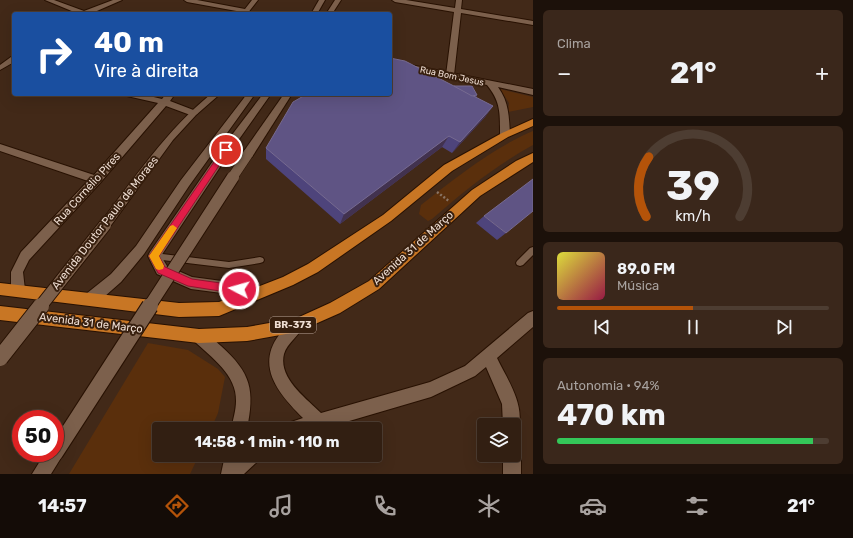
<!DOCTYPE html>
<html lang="pt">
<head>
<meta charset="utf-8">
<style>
  :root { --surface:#321f12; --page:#3a271b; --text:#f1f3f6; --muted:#a8a29f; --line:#4d3d32; --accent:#b45309 }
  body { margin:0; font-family:Rubik,sans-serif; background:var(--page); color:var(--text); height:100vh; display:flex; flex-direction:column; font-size:15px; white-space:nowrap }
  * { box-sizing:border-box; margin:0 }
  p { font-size:13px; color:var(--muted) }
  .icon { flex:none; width:22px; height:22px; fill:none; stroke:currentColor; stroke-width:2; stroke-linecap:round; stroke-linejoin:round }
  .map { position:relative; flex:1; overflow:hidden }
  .drawer { display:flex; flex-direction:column; gap:10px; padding:10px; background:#1c110a; width:320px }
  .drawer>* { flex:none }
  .guide { position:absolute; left:12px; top:12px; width:380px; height:84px; border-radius:4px; box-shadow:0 4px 16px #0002,0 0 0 1px var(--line); background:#1a4fa0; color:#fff; overflow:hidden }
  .buttons { position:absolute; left:477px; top:418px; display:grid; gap:8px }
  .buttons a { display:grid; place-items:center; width:44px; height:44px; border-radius:4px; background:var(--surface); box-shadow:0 4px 16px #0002,0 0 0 1px var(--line); font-size:20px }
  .speed { position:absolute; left:12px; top:410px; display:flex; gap:8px; font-size:20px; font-weight:700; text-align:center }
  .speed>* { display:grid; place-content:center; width:52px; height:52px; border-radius:50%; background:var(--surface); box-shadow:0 4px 16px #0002,0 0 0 1px var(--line); line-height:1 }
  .speed .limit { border:6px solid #d22; background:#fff; color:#111 }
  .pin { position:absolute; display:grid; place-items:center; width:34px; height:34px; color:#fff; margin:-17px; border:2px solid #fff; border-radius:50%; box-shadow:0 1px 4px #0007 }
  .me { position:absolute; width:44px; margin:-22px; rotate:276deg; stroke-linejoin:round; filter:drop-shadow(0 0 3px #0008) }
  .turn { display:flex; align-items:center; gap:14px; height:84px; padding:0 16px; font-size:18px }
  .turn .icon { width:52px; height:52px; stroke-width:2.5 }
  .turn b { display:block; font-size:28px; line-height:34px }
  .big { font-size:30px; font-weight:700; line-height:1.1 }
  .drawer .card { flex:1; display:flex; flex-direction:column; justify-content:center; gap:6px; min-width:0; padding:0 14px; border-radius:6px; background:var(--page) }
  .drawer .dial { align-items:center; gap:0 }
  .dial svg { height:104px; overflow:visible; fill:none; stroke:var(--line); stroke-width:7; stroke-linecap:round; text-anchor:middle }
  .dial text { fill:var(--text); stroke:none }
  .song { display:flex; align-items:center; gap:12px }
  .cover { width:48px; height:48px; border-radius:6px; background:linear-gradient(135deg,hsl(60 70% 55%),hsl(340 70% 35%)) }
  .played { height:4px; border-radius:2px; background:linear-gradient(90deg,var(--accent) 50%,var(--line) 50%) }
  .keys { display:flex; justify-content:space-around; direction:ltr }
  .heat { display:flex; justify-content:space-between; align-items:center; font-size:22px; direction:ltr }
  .charge { height:6px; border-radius:3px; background:linear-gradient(90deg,#34c759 94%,var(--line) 0) }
  .trip { position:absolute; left:152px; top:422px; width:230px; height:40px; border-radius:4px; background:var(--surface); box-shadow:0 4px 16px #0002,0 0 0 1px var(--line); font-weight:700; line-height:40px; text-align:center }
  .tab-bar { display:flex; height:64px; justify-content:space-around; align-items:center; background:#140c07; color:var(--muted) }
  .tab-bar .icon { width:28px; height:28px }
  .tab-bar .selected { color:var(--accent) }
  .tab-bar b { font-size:18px; color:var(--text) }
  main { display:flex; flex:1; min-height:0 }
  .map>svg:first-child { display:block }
</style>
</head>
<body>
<main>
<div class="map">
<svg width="533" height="474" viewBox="0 0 533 474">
  <rect width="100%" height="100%" fill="#422918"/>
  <g fill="#5a2f0c">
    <polygon points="500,89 533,97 533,107 508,112 509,103"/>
    <path d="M 533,131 L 533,145 C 495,166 465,190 432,219 L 428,221 L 419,214 L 421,205 C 457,177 491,149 533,131 Z"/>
    <polygon points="148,343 188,350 218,369 225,377 218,413 211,429 159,429 159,455 199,455 190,474 69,474"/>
  </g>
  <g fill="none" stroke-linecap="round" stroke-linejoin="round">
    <g stroke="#281102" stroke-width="2">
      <g id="lane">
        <polygon points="533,247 533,255 523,265 520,266 517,265 516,263 517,261 530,248"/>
        <polygon points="154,253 229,262 260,257 263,258 264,260 263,262 260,263 229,268 154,259 151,258 150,256 151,254"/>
      </g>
    </g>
    <g stroke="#281102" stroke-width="2">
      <g id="street">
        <polygon points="45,0 54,0 84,11 113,0 122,0 90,14 79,14"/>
        <polygon points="184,0 197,0 245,9 252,0 258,0 247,14 241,14 242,12 187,2"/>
        <polygon points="392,0 406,0 455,8 456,0 462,0 461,9 533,21 533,25 461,13 454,75 450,77 446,75 454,12 395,2"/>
        <polygon points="11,57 14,57 14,62 0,70 0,65"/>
        <polygon points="126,94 141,94 162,99 166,94 175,94 170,101 196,111 198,113 193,116 166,106 100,183 29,260 23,272 25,290 23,294 18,296 13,294 11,290 11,272 21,252 88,181 0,151 0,144 94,175 158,103 127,96"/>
        <path d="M 533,311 L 533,327 L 497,358 C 507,379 527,407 517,431 L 514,432 L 514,425 L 503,425 L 502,404 L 486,367 L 475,376 L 431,397 L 322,429 L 286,429 L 288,423 L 303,418 C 280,395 255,367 279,335 C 284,328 289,321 297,318 L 302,320 L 304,325 C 300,335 287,343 284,354 C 278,378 306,398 321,413 L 430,382 L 465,366 L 528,313 Z"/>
        <path d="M 199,329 C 207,332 214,340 221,346 C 251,373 255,390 247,429 L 231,429 C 233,420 236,410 236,401 C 237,375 211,357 194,341 L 192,336 L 194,331 Z"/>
        <polygon points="514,447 518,449 521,455 521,474 503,474 503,455 514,455"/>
        <polygon points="225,455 261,455 258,461 244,474 221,474"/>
      </g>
    </g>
    <g stroke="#281102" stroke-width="2">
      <g id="secondary">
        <polygon points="319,0 325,0 317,14 311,14"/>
        <polygon points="335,0 341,0 332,14 326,14"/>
        <path d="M 390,61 L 533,89 L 533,95 L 498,87 C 509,102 509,117 510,135 L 505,138 L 500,135 C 500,114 501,102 487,85 L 390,65 Z"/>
        <path d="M 211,94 L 220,94 L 196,115 L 173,140 L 109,228 L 105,230 L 101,228 L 99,225 L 101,222 C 135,177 167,130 211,94 Z"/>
        <polygon points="247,94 255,94 189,186 144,254 121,282 96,304 91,305 86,304 84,299 86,294 111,274 136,246 181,180"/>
        <polygon points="263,94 271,94 230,152 161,256 167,266 192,277 260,286 265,288 267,292 265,296 260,298 191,289 157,274 148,256 150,252 222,148"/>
        <polygon points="284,94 292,94 252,157 244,157 243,154 244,151"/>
        <polygon points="55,444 61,447 64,453 51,474 32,474 45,453 55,453"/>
      </g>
    </g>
    <g stroke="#281102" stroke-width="2">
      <g id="primary">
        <polygon points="533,119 533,126 508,137 452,171 391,221 318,272 293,285 219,316 179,317 0,295 0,283 179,303 219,302 283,277 308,264 383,215 444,165 502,133"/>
        <polygon points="533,153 533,162 480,196 379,289 340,313 297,332 247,341 199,343 0,320 0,306 199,329 247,327 297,318 330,303 369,281 472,190 516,161"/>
      </g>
    </g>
    <polyline stroke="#8a7566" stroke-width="2.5" stroke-dasharray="2 2" stroke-linecap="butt" points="437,192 449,201"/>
    <use href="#lane" fill="#7c604c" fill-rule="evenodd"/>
    <use href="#street" fill="#7c604c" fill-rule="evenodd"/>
    <use href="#secondary" fill="#7c604c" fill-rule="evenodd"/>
    <use href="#primary" fill="#c87624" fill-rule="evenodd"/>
    <g stroke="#281102" stroke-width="11" stroke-linecap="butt">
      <polyline id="secondary-bridge-far2" points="232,178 248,154"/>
    </g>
    <g stroke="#281102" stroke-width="14" stroke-linecap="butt">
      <g id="secondary-bridge-far1">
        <polyline points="40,307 105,225"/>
        <polyline points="149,307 233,177"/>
      </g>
    </g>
    <g stroke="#281102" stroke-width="18" stroke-linecap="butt">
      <g id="secondary-bridge">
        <polyline points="0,358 41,306"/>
        <polyline points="55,453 150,306"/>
      </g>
    </g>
    <use href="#secondary-bridge-far2" stroke="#7c604c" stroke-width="10"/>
    <use href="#secondary-bridge-far1" stroke="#7c604c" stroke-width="12"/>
    <use href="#secondary-bridge" stroke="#7c604c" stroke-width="16"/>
  </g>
  <g fill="#4e447b">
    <polygon points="454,86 477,95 476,98 493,106 485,117 452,153 442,147 340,224 266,159 266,148"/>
    <polygon points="484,216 506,233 497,240 476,223"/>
  </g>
  <g fill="#42324f">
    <polygon points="493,106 485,117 452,153 460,142"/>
    <polygon points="449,136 442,147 340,224 344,214"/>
  </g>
  <g fill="#5f5484" stroke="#766a90">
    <polygon points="390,58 405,61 493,106 460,142 449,136 344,214 266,148 293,102 307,94 390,94"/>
    <polygon points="454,86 472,86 477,95 472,96"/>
    <polygon points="533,179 533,211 506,233 484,216"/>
  </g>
  <polygon fill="#e11d48" stroke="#92132f" points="226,148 228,149 228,152 159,256 165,267 192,279 242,286 244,289 242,293 239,294 188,286 158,273 149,256 223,149"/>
  <polygon fill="#f59e0b" points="173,225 177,228 159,256 164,266 163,269 159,270 156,269 149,256 170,226"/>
  <g text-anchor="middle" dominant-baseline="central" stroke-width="4" stroke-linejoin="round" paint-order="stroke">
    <g font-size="9" fill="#eeddd2" stroke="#371f0e">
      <text transform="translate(452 76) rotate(12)">Rua Bom Jesus</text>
    </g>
    <rect fill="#371f0e" stroke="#b7a497" stroke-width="1" x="270" y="317" width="46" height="16" rx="3"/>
    <g font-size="10" font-weight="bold" fill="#eeddd2">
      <text x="293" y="325">BR-373</text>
    </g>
    <g font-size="11" fill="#eeddd2" stroke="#371f0e">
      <text transform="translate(87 189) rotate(-48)">Rua Cornélio Pires</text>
      <text transform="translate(105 223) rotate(-52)">Avenida Doutor Paulo de Moraes</text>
      <text transform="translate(413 248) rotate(-42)">Avenida 31 de Março</text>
      <text transform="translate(91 323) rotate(7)">Avenida 31 de Março</text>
    </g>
  </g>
</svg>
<div class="buttons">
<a><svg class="icon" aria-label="layers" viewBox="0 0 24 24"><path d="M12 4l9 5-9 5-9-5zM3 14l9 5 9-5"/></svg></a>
</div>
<div class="speed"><div class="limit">50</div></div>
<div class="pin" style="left:226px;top:150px;background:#d93025"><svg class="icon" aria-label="arrive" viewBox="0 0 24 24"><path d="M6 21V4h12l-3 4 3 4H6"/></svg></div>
<svg class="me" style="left:239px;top:289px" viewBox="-20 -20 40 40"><circle r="17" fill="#e11d48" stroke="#fff" stroke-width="3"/><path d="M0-11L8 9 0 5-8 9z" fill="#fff"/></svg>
<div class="trip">14:58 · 1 min · 110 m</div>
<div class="guide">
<div class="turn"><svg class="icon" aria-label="right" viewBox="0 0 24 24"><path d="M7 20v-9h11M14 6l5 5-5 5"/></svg><div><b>40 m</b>Vire à direita</div></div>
</div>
</div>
<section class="drawer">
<div class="card"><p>Clima</p>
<div class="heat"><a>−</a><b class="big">21°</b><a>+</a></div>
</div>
<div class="card dial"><svg viewBox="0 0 100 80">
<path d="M14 69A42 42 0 1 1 86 69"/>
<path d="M14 69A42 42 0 0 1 16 23" stroke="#b45309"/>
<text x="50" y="56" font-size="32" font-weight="700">39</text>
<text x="50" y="72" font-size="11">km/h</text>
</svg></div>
<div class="card">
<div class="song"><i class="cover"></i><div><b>89.0 FM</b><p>Música</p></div></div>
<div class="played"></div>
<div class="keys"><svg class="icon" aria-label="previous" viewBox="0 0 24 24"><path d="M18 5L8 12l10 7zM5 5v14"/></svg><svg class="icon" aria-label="pause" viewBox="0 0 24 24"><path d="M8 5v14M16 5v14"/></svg><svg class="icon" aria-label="next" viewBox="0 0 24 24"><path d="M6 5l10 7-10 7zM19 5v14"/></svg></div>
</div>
<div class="card"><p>Autonomia · 94%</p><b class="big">470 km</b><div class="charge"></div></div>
</section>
</main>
<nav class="tab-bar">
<b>14:57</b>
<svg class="icon selected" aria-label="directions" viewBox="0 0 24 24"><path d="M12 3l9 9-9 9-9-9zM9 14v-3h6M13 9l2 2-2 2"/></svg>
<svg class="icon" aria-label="music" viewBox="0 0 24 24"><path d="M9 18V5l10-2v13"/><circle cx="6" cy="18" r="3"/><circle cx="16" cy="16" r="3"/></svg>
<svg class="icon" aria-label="phone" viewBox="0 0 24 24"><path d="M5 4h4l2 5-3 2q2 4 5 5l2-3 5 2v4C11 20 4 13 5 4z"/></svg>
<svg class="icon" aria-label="climate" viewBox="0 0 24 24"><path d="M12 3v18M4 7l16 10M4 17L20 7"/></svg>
<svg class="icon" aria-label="car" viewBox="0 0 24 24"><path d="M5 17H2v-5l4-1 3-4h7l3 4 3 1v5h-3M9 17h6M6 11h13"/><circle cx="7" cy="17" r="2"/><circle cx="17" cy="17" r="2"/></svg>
<svg class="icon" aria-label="filters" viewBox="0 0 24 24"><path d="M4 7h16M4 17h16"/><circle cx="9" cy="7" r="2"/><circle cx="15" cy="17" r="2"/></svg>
<b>21°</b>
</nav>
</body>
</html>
